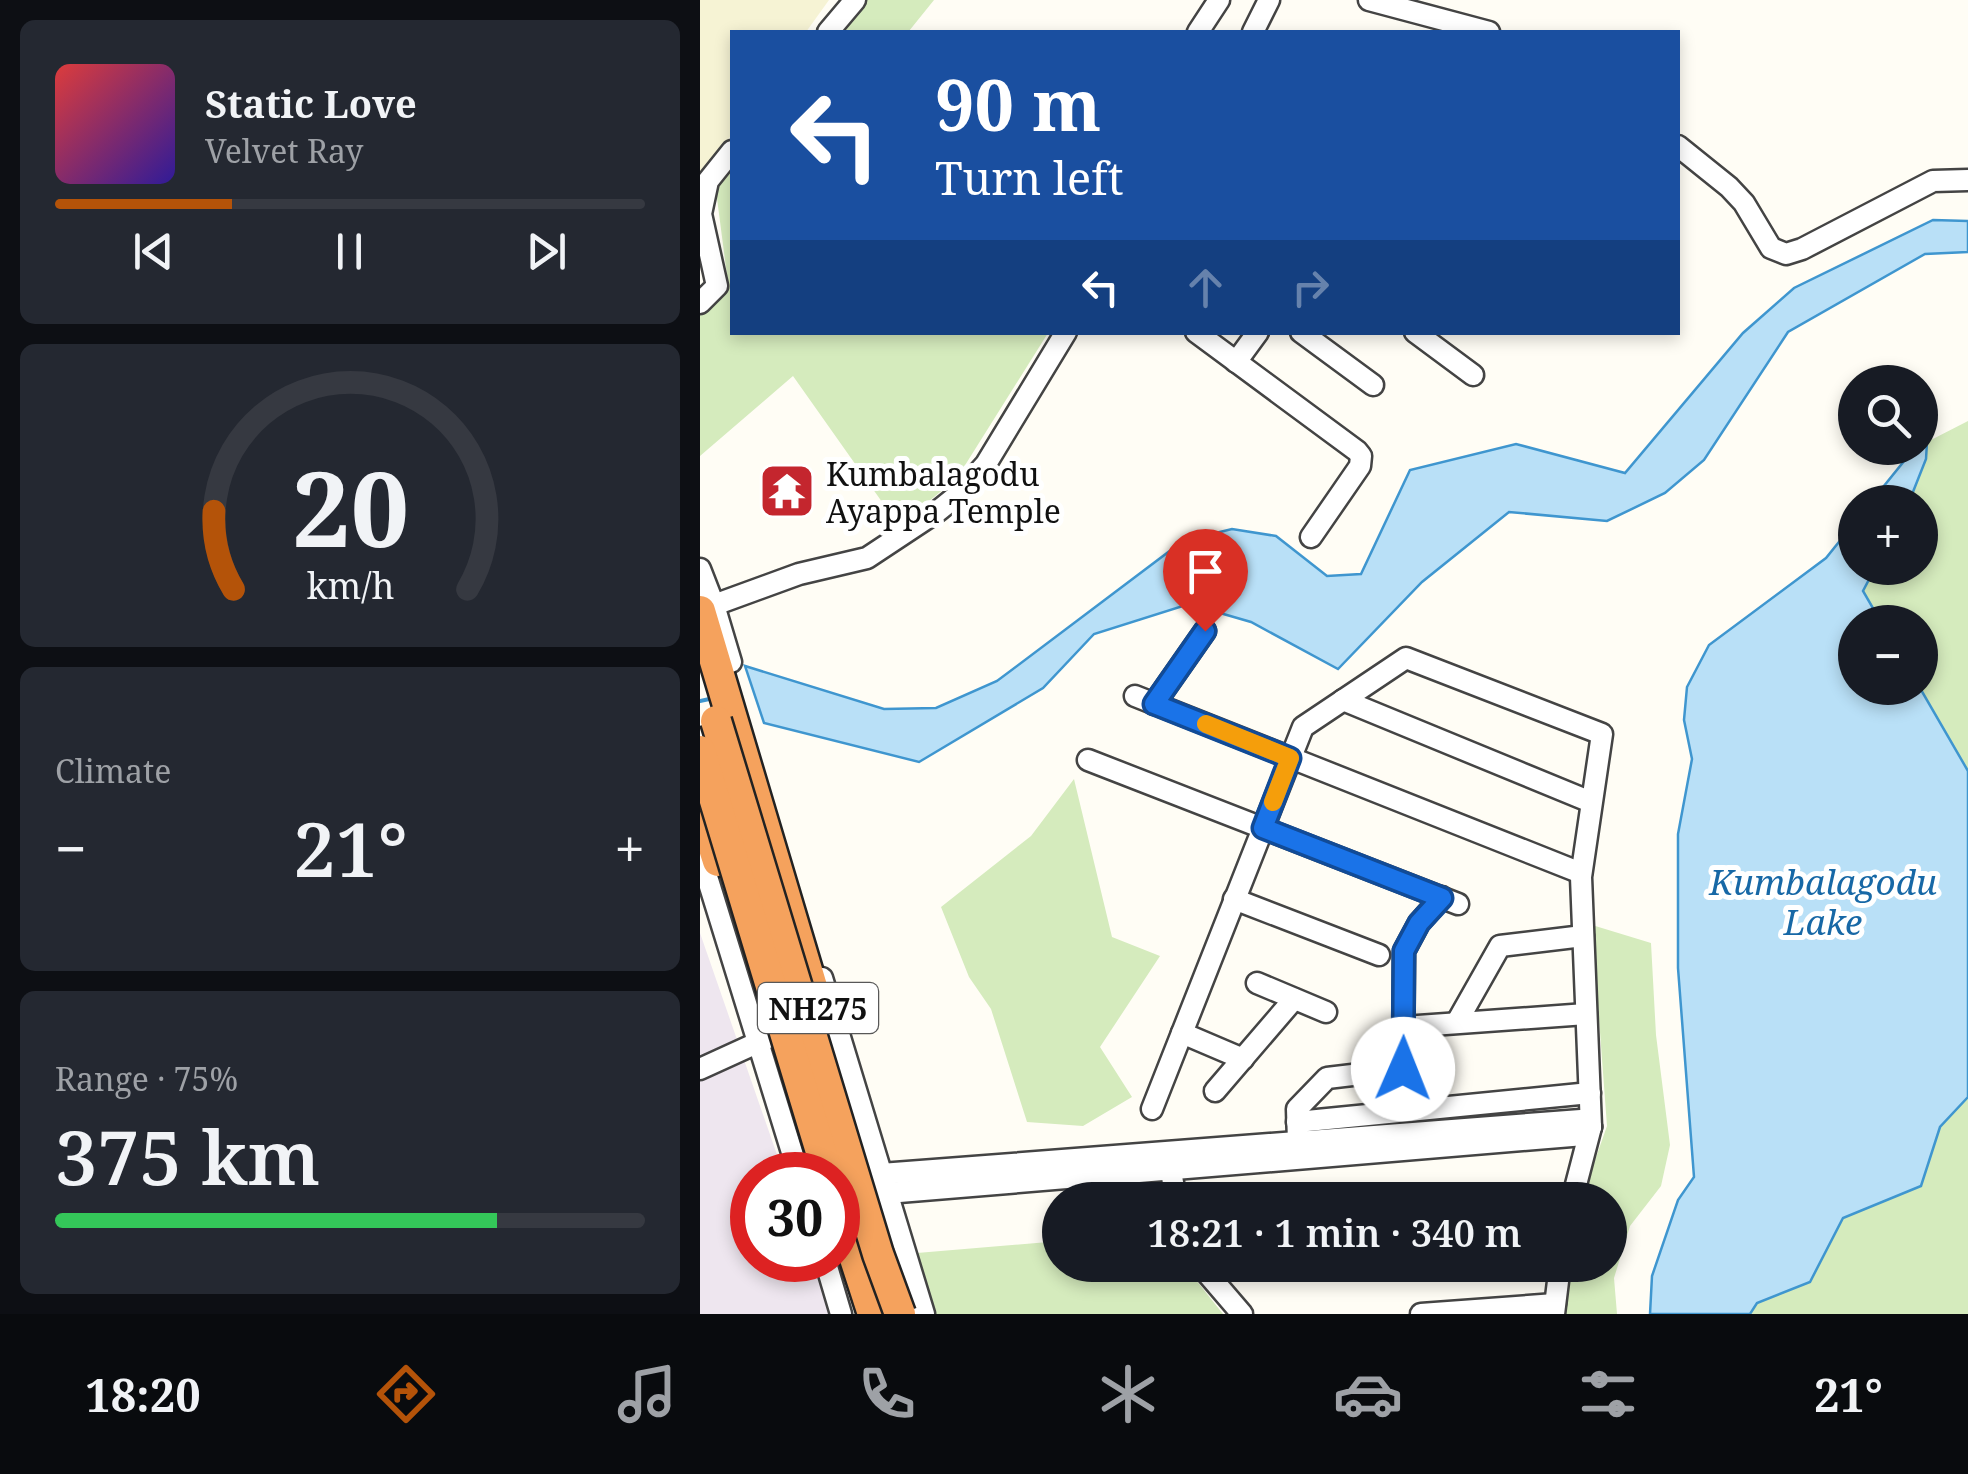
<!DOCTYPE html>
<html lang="en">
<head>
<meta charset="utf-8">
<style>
  :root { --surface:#171b24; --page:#242831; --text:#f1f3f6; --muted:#9ea1a6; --line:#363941; --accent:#b45309 }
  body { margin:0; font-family:"Noto Serif",serif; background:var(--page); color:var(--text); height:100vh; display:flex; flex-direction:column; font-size:38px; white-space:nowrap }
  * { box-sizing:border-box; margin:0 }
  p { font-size:32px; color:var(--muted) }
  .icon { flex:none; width:55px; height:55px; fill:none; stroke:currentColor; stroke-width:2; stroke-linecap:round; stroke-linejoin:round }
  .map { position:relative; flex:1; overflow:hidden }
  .side { display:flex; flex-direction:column; gap:20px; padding:20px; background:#0d0f14; width:700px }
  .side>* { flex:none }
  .guide { position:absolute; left:30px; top:30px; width:950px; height:305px; border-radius:0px; box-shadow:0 5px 15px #0003; background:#1a4fa0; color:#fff; overflow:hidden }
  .tools { position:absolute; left:1138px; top:365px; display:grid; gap:20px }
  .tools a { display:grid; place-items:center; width:100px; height:100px; border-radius:50%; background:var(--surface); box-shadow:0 5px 15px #0003; font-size:50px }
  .speed { position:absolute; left:30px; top:1152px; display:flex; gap:20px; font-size:50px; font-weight:700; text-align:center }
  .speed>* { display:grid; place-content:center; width:130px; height:130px; border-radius:50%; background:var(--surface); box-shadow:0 5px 15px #0003; line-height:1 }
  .speed .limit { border:15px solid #d22; background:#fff; color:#111 }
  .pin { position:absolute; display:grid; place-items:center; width:85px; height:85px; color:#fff; margin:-102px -42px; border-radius:50% 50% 50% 0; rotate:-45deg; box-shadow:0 0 10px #0007 }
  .pin .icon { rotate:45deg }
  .me { position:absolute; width:110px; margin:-55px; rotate:1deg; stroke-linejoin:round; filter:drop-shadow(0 0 8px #0008) }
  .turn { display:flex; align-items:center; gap:35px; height:210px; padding:0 40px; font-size:45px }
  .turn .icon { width:130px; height:130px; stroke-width:2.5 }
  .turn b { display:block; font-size:70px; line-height:85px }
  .lanes { display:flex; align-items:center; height:95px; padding:0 40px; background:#0003; justify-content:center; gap:50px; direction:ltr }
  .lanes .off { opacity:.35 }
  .big { font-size:75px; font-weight:600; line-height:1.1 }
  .side .tile { flex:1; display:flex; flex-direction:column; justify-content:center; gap:15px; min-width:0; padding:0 35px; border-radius:15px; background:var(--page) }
  .side .dial { align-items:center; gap:0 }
  .dial svg { height:260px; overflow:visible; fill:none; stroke:var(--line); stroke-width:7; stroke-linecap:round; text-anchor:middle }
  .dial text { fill:var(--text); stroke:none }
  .song { display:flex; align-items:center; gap:30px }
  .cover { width:120px; height:120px; border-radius:15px; background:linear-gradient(135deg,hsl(0 70% 55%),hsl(250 70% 35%)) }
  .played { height:10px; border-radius:5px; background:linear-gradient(90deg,var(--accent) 30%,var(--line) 30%) }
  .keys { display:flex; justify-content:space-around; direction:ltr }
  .heat { display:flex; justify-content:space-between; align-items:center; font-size:55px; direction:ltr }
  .charge { height:15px; border-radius:8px; background:linear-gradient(90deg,#34c759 75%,var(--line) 0) }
  .trip { position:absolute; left:342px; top:1182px; width:585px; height:100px; border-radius:50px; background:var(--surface); box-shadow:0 5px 15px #0003; font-weight:600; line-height:100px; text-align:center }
  .tabs { display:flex; height:160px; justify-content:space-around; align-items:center; background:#090b0e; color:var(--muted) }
  .tabs .icon { width:70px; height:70px }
  .tabs .on { color:var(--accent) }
  .tabs b { font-size:45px; color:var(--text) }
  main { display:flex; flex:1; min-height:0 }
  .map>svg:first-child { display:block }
</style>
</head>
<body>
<main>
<section class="side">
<div class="tile">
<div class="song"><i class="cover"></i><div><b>Static Love</b><p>Velvet Ray</p></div></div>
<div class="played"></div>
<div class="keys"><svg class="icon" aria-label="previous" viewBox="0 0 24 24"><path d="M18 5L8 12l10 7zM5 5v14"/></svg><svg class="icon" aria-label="pause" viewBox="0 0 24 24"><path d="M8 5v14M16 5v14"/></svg><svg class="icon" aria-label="next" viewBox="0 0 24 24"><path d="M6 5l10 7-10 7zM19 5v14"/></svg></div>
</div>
<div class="tile dial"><svg viewBox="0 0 100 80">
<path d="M14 69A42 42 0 1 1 86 69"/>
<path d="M14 69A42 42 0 0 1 8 45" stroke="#b45309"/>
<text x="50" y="56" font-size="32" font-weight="700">20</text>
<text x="50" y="72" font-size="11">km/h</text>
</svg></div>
<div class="tile"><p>Climate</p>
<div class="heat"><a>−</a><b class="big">21°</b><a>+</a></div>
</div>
<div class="tile"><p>Range · 75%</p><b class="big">375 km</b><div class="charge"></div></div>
</section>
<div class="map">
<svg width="1268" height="1314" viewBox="0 0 1268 1314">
  <rect width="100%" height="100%" fill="#fffdf5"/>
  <polygon fill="#eee6ef" points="0,933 84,1175 52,1175 52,1260 114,1260 133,1314 0,1314"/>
  <polygon fill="#f6f3d4" points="0,0 129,0 106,32 32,32 32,134 0,179"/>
  <g fill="#d5ebbd">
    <polygon points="166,0 234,0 209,31 210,32 139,32"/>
    <polygon points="32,162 32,332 348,333 257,478 199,526 93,376 0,456 0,312 28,283 15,183"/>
    <polygon points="1268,421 1268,771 1220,688 1220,622 1181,622 1163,591 1175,568 1220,568 1220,502 1209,502 1226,459 1227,442"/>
    <polygon points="374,779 412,937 460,956 400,1047 432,1097 383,1126 327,1122 291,1009 269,977 241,907 331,836"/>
    <polygon points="892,925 951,943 956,1035 970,1145 961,1186 930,1226 914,1278 917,1314 864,1314 871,1265 910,1265 910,1200 881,1200 907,1126"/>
    <polygon points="1268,1097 1268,1314 1050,1314 1057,1303 1110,1282 1143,1218 1221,1186 1240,1127"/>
    <polygon points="360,1241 360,1265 484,1265 523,1314 234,1314 217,1253"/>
  </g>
  <g fill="#b9e0f7" stroke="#3f96cf" stroke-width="2.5">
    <polygon points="1233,220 1268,221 1268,252 1225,254 1088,332 1004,460 965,493 907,521 809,512 722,582 638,669 551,622 489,604 394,634 343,688 219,762 64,723 45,666 184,709 236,708 297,681 483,541 532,529 576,536 627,576 661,574 710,470 816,444 925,473 1043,333 1094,288"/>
    <polygon points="1227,442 1226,459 1209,502 1171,502 1205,460"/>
    <polygon points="1155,522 1155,568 1175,568 1163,591 1181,622 1155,622 1155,688 1220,688 1268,771 1268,1097 1240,1127 1221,1186 1143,1218 1110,1282 1057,1303 1050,1314 950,1314 952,1276 978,1200 994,1177 978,968 978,834 992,759 984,720 987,687 1009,645 1126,558"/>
  </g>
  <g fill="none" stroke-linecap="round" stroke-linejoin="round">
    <polyline stroke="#3f96cf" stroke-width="4" points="0,701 14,698"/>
    <g stroke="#444" stroke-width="25">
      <g id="minor">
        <polyline points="669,0 789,32"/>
        <polyline points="128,32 155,0"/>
        <polyline points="498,32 519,0"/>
        <polyline points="553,32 569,0"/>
        <polyline points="978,146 1029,187 1044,203 1071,248 1086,254 1102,249 1233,181 1268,180"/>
        <polyline points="0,303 17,286 1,214 8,181 32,151"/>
        <polyline points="496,332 657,451 661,456 660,466 611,537"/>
        <polyline points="601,332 673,385"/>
        <polyline points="715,332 773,375"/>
        <polyline points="536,362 558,332"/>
        <polyline points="0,569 14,605 31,662"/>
        <polyline points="14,605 99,574 167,558 238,511 259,494 286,464 366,332"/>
        <polyline points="435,696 881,873"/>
        <polyline points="643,700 891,802"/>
        <polyline points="454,704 505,631"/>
        <polyline points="388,760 758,904"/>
        <polyline points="0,854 99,1175"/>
        <polyline points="534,899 679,955"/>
        <polyline points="122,978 224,1314"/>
        <polyline points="557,983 626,1012"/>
        <polyline points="757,1022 800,946 883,936"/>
        <polyline points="704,1027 886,1014"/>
        <polyline points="482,1033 543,1059"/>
        <polyline points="0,1069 70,1037"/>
        <polyline points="515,1091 594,999"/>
        <polyline points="452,1109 603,727 706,658 902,734 881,877 891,1127 872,1200"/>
        <polyline points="597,1122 890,1093"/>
        <polyline points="598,1142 597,1109 627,1078 703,1069 704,951 719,923 742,897"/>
        <polyline points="471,1158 471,1171 476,1200"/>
        <polyline points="181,1174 881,1120 891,1127"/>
        <polyline points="187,1193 884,1135 891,1127"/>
        <polyline points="125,1260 141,1314"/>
        <polyline points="500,1265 542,1314"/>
        <polyline points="721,1314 855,1304"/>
        <polyline points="854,1314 860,1265"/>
      </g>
    </g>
    <g stroke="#222" stroke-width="35">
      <g id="highway">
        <polyline points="0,611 115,997"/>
        <polyline points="0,804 18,861"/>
        <polyline points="138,1206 173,1314"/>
      </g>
    </g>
    <use href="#minor" stroke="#fff" stroke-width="20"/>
    <use href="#highway" stroke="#f5a25d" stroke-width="30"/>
    <g stroke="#222" stroke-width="35" stroke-linecap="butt">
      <g id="highway-bridge">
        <polyline points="16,721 178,1254 200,1314"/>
        <polyline points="0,751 128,1175"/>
      </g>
    </g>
    <use href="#highway-bridge" stroke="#f5a25d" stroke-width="30"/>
  </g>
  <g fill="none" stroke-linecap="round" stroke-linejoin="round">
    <g stroke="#114b97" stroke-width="25">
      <polyline id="route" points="505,631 454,704 590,758 563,828 742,898 719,923 704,951 703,1069"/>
    </g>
    <use href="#route" stroke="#1a73e8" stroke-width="18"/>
    <polyline stroke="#f59e0b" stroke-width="18" points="506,724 590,758 573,802"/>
  </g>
  <defs>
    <g id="temple-square" transform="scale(2.875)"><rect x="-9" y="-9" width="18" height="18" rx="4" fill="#c4262e" stroke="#fff"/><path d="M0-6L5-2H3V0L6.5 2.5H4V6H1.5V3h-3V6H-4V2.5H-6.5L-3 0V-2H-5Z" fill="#fff"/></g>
  </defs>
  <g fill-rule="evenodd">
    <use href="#temple-square" x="87" y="491"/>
  </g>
  <g text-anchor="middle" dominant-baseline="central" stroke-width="10" stroke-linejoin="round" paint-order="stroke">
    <rect fill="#fff" stroke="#585858" stroke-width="2.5" x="58" y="983" width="120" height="50" rx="8"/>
    <g font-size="30" font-weight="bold" fill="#111">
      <text x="118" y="1008">NH275</text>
    </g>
    <g font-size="32" fill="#111" stroke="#fff" text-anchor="start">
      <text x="126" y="473">Kumbalagodu<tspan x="126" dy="37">Ayappa Temple</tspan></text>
    </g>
    <g font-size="35" font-style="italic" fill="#1768a6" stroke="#fff">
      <text x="1123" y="881">Kumbalagodu<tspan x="1123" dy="40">Lake</tspan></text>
    </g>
  </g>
</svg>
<div class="tools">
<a><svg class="icon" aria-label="search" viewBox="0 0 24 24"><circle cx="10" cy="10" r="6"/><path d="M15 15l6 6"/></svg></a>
<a>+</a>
<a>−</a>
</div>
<div class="speed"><div class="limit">30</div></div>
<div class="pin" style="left:505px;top:631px;background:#d93025"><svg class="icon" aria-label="arrive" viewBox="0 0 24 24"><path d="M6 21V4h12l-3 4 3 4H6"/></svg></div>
<svg class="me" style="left:703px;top:1069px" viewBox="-20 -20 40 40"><circle r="19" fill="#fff"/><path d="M0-13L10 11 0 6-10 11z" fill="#1a73e8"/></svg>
<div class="trip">18:21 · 1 min · 340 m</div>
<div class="guide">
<div class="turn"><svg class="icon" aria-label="left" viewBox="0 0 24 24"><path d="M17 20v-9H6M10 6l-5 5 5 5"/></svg><div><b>90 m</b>Turn left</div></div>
<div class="lanes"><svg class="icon" aria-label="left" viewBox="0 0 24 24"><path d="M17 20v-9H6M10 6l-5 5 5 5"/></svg><svg class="icon off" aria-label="ahead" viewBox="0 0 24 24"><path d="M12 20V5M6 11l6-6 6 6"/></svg><svg class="icon off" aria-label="right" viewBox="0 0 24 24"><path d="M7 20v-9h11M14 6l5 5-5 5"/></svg></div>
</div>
</div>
</main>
<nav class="tabs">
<b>18:20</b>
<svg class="icon on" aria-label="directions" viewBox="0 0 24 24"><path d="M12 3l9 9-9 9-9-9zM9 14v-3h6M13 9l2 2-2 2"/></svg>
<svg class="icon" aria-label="music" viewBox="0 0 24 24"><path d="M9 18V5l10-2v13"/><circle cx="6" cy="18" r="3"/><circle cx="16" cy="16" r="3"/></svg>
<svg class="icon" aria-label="phone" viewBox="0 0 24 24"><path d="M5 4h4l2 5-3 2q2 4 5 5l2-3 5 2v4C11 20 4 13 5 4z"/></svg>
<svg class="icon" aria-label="climate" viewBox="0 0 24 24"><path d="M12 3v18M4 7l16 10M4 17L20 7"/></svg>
<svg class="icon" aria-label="car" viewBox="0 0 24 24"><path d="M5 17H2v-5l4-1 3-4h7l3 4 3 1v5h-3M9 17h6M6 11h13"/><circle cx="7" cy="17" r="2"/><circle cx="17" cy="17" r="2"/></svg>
<svg class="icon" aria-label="filters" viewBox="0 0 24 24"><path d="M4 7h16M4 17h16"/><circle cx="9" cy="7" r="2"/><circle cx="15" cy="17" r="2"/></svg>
<b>21°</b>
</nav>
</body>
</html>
